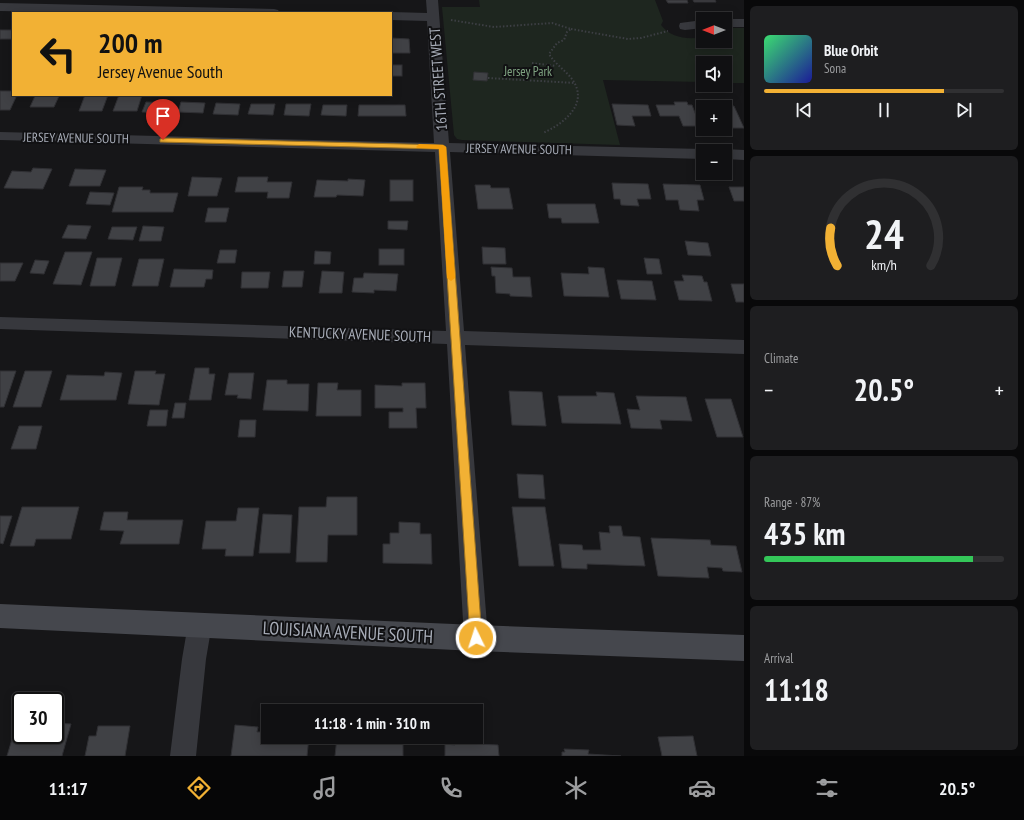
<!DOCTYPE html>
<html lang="en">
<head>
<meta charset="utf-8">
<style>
  :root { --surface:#101012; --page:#1e1e20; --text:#f1f3f6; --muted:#9c9d9f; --line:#303032; --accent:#f2b134 }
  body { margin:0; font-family:"PT Sans Narrow",sans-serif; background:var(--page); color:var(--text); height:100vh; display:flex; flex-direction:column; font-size:15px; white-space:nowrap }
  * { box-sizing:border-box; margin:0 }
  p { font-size:13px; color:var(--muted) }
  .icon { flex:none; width:22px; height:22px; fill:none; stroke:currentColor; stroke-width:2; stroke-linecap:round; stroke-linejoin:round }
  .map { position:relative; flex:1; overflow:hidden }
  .panel { display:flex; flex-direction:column; gap:6px; padding:6px; background:#09090a; width:280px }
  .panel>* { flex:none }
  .guide { position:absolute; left:12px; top:12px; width:380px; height:84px; border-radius:0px; box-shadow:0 2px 10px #0003,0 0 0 1px var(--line); background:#f2b134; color:#111; overflow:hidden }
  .needle { width:26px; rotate:270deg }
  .fabs { position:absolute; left:696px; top:12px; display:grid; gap:8px }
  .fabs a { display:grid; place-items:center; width:36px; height:36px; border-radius:0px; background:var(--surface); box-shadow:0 2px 10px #0003,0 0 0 1px var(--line); font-size:20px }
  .speed { position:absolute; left:12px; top:692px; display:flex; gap:8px; font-size:20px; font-weight:700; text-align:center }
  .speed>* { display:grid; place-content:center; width:52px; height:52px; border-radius:50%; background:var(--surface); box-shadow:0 2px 10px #0003,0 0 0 1px var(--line); line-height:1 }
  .speed .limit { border:2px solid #111; border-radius:6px; background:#fff; color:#111 }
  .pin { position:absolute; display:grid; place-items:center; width:34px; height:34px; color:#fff; margin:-41px -17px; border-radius:50% 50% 50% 0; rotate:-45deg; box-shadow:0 0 4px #0007 }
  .pin .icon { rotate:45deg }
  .me { position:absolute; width:44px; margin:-22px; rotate:356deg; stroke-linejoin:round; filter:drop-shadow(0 0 3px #0008) }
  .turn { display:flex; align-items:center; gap:14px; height:84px; padding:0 20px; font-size:18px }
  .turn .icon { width:52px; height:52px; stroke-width:2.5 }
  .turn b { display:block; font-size:28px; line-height:34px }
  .big { font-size:30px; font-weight:700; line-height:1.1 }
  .panel .tile { flex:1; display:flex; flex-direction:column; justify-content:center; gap:6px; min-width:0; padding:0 14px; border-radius:6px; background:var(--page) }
  .panel .dial { align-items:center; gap:0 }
  .dial svg { height:104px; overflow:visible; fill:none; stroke:var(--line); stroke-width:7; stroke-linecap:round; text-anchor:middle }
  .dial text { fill:var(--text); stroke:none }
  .song { display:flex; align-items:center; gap:12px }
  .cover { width:48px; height:48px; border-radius:6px; background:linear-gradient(135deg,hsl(140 70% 55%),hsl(240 70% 35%)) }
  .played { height:4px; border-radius:2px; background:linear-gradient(90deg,var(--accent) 75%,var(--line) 75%) }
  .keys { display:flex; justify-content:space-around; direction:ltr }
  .heat { display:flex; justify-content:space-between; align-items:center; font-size:22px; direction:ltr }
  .charge { height:6px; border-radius:3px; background:linear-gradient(90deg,#34c759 87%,var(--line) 0) }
  .trip { position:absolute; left:261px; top:704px; width:222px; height:40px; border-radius:0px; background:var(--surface); box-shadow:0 2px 10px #0003,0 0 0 1px var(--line); font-weight:700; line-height:40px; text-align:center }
  .tab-bar { display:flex; height:64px; justify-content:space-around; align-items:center; background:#060607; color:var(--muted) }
  .tab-bar .icon { width:28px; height:28px }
  .tab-bar .selected { color:var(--accent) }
  .tab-bar b { font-size:18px; color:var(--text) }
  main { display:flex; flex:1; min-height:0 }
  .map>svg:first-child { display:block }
</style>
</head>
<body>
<main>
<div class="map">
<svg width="744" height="756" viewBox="0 0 744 756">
  <rect width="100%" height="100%" fill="#161618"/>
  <path fill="#1e261f" d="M 479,0 L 655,0 L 663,21 L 661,25 C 671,38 688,40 703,37 L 703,41 L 725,41 L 725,28 L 744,28 L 744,83 L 725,83 L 725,63 L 703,63 L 703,82 L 603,80 L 620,145 L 462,140 L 457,139 L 454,135 L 442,7 L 480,7 Z"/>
  <g fill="#404145" stroke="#303034">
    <polygon points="666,0 687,0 688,3 668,3"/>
    <polygon points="693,0 715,0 716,2 694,2"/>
    <rect x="0" y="30" width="13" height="9"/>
    <polygon points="391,38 409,39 410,53 391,53"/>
    <rect x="391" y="65" width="11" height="11"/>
    <polygon points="474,72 488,73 487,81 473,80"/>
    <polygon points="0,91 13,91 13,95 17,95 10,110 0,110"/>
    <polygon points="85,95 108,95 102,111 79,111"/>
    <polygon points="119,95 142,95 137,111 113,111"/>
    <polygon points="35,96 59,96 54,107 30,107"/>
    <polygon points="146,102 170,103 166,113 142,112"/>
    <polygon points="181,102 205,103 203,113 178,112"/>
    <polygon points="674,102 687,102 688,105 692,105 700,126 683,126 679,116 660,116 656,105 675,105"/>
    <polygon points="216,103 240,104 238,115 213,114"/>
    <polygon points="251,104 275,104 273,115 248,114"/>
    <polygon points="286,104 311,104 309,116 284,115"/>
    <polygon points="612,104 648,105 651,116 632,116 635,126 617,125"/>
    <polygon points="323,105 347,105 346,116 321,115"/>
    <polygon points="359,105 405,105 406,116 358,116"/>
    <polygon points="699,106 734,106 744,128 728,128 725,120 725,107 703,107 703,116"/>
    <polygon points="33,168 52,169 43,189 4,188 12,171 31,172"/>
    <polygon points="75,169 106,170 100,186 69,186"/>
    <polygon points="192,177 222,178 217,196 188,196"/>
    <polygon points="238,177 268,177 267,182 292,182 289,198 267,198 268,192 235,192"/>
    <polygon points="348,179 365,180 363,196 337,195 336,197 314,197 317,180 348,181"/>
    <rect x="390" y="180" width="23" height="21"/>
    <polygon points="612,183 648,184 651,199 637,199 639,206 621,205 620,199 614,199"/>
    <polygon points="663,184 700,185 704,200 697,200 699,211 680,210 678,200 666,200"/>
    <polygon points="475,185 490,185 491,188 509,188 513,209 478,209"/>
    <polygon points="119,187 143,187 142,190 150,190 150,193 178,193 173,212 112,212"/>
    <polygon points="729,187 744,187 744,201 734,201"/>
    <polygon points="90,192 114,193 110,205 86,204"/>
    <polygon points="547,204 595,204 599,223 562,223 561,218 549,218"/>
    <polygon points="208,208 229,208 226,222 205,222"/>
    <polygon points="388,221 408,221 407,230 388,229"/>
    <polygon points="68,225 91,226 86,239 62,238"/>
    <polygon points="143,226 164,227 161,241 139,241"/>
    <polygon points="112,227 137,227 133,240 108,239"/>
    <polygon points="685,241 708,243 711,256 688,255"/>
    <polygon points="482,247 505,248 506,264 483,264"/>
    <rect x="379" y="249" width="25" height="16"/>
    <polygon points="220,250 237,250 235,263 217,263"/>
    <polygon points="315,251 331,252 330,264 314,264"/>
    <polygon points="65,252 92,252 81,285 53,284"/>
    <polygon points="97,258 122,258 115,286 90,286"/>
    <polygon points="644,258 659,259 662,274 647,274"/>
    <polygon points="139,259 164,259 158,286 132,286"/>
    <polygon points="35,260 49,261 44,274 30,273"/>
    <polygon points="0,263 23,263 15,281 0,281"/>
    <polygon points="491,267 512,268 513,277 530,277 532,297 510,296 510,294 496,293 495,276 492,276"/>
    <polygon points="588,267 604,268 609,297 564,296 561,273 589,274"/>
    <polygon points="174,269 213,270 212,279 206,279 204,287 170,287"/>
    <polygon points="284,271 304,271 302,287 282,287"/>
    <polygon points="322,271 344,272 342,293 319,293"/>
    <polygon points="242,272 270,272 268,288 241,288"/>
    <polygon points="364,273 398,274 396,291 374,290 374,293 352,292 354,278 363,278"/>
    <polygon points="682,275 702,276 704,282 707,282 712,301 679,300 674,281 684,281"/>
    <polygon points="617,280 652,281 656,300 621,299"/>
    <polygon points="731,284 744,284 744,302 736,302"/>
    <polygon points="195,368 209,368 209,374 215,374 211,400 189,400"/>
    <polygon points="0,371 16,371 4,407 0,407"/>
    <polygon points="25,371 52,371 41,407 13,407"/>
    <polygon points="135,371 156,371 155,374 165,374 159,405 128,404"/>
    <polygon points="105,372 122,373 116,400 60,400 67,375 104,376"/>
    <polygon points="229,373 254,373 251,399 237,398 238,395 225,395"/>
    <polygon points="267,380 287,380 287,384 309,384 308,411 263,410"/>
    <polygon points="318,383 338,383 337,390 361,390 361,416 316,416"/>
    <polygon points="402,383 425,383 426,408 416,408 417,428 389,428 389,412 403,412 403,408 375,408 375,385 402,386"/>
    <polygon points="509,391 542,392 546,426 512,425"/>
    <polygon points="596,392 614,393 621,424 562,423 558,396 597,396"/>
    <polygon points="636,396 686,397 692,421 660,420 662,429 631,428 627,409 640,410"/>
    <polygon points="705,399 731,399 743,437 717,437"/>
    <polygon points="175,403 186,403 184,418 172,418"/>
    <polygon points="150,410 168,410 166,426 147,426"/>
    <polygon points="240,420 256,420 255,437 238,437"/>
    <polygon points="19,426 42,426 36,449 11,449"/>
    <polygon points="517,474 543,475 545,499 519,498"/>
    <polygon points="327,497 357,497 357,535 328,535 327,562 296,562 299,507 326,507"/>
    <polygon points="22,507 79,507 71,539 36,539 34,546 10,546"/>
    <polygon points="512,507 545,507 554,566 519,566"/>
    <polygon points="238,508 259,508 253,556 225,556 226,549 202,549 206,521 236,521"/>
    <polygon points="104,512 128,512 127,520 183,520 179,544 120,544 124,531 100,530"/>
    <polygon points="263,514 292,515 290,553 259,553"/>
    <polygon points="0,516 12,516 3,544 0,543"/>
    <polygon points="399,522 420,523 420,534 431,534 432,564 383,563 383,544 390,544 390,533 399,533"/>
    <polygon points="609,526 621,526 623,536 640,537 645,566 587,564 587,569 562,568 559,544 582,545 583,550 601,550 599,532 610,533"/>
    <polygon points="651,538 710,540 711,545 736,546 742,572 723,571 722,568 707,567 709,578 658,576"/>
    <polygon points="17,722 21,722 21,735 55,735 55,723 71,724 62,756 7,756"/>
    <polygon points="235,725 258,727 257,732 268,732 268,737 309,737 307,756 231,756"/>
    <polygon points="98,726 130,726 125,756 85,756 89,736 96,736"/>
    <polygon points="693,736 697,756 662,756 658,737"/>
    <polygon points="337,737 364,738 364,742 403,744 403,756 335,756"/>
    <polygon points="455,737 474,738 474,744 498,745 499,756 445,756 445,744 455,745"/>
    <polygon points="564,749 589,750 588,754 621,756 562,756 562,752 565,752"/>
  </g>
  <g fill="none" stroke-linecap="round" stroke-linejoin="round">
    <g stroke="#3d3f44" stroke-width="2" stroke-dasharray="1.5 2" stroke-linecap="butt">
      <path d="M 451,20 L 494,27 L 552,23 L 571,29 L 567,32 L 564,40 L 557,43 L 549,54 C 555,64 565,70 572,79 C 590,104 563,124 543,133"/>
      <polyline points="571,29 628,39 641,38 668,31"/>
      <polyline points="532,63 556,66"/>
      <polyline points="488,78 575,83"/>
    </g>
    <g fill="#37383d" fill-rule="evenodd">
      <polygon points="426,0 438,0 449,143 703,149 708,151 703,151 703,159 450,152 464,331 744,340 744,354 465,345 488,638 484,646 476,649 468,646 464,638 447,344 0,329 0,317 446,331 435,152 0,140 0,132 434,143 427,21 391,20 391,13 388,13 391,12 427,13"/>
      <polygon points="0,3 274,9 278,10 280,13 103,13 0,11"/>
      <rect x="725" y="19" width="19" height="8"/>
      <polygon points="703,20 703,28 685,30 680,29 679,26 680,23"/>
      <polygon points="725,149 744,150 744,160 725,159 725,151 720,151"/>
      <polygon points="200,613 208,616 212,624 206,659 196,756 170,756 182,659 188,624 192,616"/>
    </g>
    <polygon fill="#45474d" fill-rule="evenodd" points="0,604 476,625 744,635 744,661 476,651 0,628"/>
  </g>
  <polygon fill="#f2b134" stroke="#9d7322" points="163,138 443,145 446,147 482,638 480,641 476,643 472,641 470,638 439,149 160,142 160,139"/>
  <polygon fill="#f59e0b" points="419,144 443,145 446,147 455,278 451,281 447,278 439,149 417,148 416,147"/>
  <g text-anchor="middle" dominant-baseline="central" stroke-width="4" stroke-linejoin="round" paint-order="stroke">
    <g font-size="13" fill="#7fa381" stroke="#111113">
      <text x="528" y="71">Jersey Park</text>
    </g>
    <g font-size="13" fill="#a8adb8" stroke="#111113">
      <text transform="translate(76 138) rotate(1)">JERSEY AVENUE SOUTH</text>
      <text transform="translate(519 149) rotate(1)">JERSEY AVENUE SOUTH</text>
    </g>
    <g font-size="15" fill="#a8adb8" stroke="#111113">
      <text transform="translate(438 79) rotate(-94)">16TH STREET WEST</text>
      <text transform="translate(360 334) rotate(2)">KENTUCKY AVENUE SOUTH</text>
    </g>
    <g font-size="18" fill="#a8adb8" stroke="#111113">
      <text transform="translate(348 632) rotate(3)">LOUISIANA AVENUE SOUTH</text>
    </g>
  </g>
</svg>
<div class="fabs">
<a><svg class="needle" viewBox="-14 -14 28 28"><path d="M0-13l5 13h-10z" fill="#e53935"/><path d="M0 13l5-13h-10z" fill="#9c9d9f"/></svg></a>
<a><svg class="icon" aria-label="sound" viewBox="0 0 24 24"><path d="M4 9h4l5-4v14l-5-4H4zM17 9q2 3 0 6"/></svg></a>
<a>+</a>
<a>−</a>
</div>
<div class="speed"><div class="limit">30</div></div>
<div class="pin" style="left:163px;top:140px;background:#d93025"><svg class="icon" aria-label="arrive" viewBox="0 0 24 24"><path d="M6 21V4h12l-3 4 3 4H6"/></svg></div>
<svg class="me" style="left:476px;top:638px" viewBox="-20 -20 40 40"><circle r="17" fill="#f2b134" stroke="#fff" stroke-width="3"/><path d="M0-11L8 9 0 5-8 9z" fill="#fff"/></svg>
<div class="trip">11:18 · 1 min · 310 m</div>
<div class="guide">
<div class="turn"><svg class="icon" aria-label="left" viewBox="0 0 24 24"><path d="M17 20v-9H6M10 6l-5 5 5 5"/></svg><div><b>200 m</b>Jersey Avenue South</div></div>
</div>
</div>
<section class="panel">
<div class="tile">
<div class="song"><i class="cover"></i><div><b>Blue Orbit</b><p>Sona</p></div></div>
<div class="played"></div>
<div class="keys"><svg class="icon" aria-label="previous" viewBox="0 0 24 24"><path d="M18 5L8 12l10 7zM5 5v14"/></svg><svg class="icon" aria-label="pause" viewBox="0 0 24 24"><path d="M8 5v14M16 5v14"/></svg><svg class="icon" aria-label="next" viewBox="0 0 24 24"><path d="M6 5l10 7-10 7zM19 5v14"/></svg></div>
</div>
<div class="tile dial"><svg viewBox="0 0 100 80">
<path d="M14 69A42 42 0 1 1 86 69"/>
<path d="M14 69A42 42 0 0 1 9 40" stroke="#f2b134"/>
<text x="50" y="56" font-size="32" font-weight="700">24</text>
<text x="50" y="72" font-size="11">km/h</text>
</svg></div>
<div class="tile"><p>Climate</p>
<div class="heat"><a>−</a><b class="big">20.5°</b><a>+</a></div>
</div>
<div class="tile"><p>Range · 87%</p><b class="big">435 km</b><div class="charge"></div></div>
<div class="tile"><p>Arrival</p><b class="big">11:18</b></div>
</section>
</main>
<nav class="tab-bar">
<b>11:17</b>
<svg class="icon selected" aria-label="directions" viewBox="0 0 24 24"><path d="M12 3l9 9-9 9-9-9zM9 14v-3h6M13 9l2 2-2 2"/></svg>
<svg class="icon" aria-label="music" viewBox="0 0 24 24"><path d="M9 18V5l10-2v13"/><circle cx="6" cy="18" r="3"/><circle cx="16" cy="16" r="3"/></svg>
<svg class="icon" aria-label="phone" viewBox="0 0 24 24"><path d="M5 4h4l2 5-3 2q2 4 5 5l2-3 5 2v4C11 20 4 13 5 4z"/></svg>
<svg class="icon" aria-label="climate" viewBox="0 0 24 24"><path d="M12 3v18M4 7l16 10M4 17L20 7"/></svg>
<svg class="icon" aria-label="car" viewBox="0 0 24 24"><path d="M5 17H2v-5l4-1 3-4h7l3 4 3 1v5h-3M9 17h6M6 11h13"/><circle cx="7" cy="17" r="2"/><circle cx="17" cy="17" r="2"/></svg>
<svg class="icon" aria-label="filters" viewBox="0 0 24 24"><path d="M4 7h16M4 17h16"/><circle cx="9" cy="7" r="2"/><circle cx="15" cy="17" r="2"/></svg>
<b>20.5°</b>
</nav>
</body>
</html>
